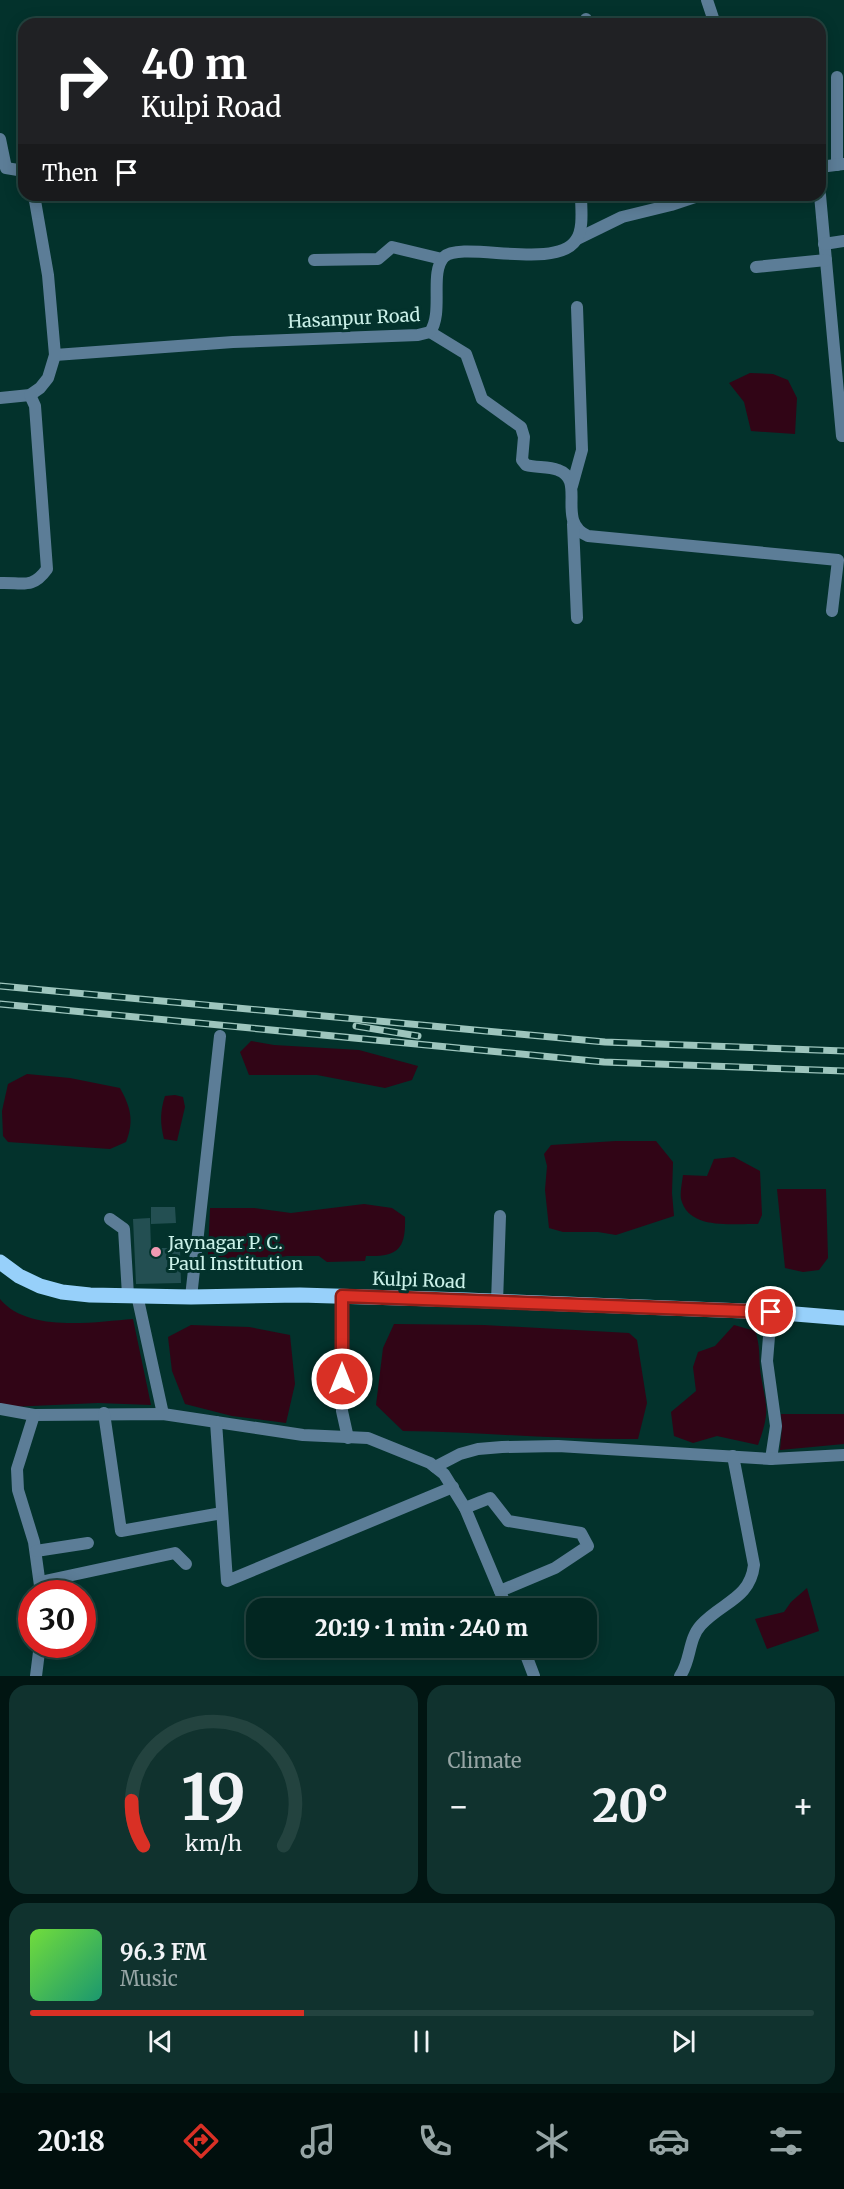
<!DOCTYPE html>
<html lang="en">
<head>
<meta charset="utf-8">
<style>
  :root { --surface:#022621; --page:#10322e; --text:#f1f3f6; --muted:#96a5a5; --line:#23433f; --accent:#d93025 }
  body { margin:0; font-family:Merriweather,serif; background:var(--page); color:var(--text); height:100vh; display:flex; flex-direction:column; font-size:22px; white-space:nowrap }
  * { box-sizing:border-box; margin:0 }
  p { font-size:20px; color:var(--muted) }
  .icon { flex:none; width:33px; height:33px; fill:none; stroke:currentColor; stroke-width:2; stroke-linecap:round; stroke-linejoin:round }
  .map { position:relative; height:1676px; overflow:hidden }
  .drawer { display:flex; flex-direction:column; gap:9px; padding:9px; background:#011512; flex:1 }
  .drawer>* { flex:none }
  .guide { position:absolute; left:18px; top:18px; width:808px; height:183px; border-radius:18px; box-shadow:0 3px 15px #0003,0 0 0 2px var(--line); background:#202124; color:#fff; overflow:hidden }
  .speed { position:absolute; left:18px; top:1580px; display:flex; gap:12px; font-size:30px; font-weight:700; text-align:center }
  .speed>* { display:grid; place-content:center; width:78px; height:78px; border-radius:50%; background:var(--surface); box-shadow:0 3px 15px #0003,0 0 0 2px var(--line); line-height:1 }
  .speed .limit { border:9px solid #d22; background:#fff; color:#111 }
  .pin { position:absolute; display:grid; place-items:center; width:51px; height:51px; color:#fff; margin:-26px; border:3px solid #fff; border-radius:50%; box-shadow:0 2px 6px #0007 }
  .me { position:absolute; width:66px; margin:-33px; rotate:0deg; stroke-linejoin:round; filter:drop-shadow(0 0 4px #0008) }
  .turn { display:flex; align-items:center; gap:21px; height:126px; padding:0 24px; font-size:27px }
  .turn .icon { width:78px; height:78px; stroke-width:2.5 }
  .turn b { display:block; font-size:42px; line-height:51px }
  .then { display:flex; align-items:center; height:57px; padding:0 24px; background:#0003; gap:12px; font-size:22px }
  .big { font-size:45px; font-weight:800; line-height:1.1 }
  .drawer .card { flex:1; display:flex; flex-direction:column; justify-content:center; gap:9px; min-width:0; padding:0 21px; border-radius:18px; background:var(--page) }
  .drawer .dial { align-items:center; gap:0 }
  .dial svg { height:156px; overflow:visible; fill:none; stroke:var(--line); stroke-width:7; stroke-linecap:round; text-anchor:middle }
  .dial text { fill:var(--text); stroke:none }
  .song { display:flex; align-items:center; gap:18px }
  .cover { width:72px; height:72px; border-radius:9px; background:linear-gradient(135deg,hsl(100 70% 55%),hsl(160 70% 35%)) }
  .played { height:6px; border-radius:3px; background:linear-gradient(90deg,var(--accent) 35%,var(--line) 35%) }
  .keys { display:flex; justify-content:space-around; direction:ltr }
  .heat { display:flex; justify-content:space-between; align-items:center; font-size:33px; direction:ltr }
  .drawer .tiles { flex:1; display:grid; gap:9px; grid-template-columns:1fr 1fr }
  .card:last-child { grid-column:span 2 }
  .trip { position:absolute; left:246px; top:1598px; width:351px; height:60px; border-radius:18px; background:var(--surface); box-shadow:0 3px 15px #0003,0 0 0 2px var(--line); font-weight:800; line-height:60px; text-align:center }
  .menu { display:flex; height:96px; justify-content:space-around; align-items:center; background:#010f0d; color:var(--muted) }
  .menu .icon { width:42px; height:42px }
  .menu .on { color:var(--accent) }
  .menu b { font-size:27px; color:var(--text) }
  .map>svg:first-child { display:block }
</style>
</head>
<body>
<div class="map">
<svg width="844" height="1676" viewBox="0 0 844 1676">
  <rect width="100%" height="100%" fill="#03322c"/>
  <g fill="#310516">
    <polygon points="750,373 773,374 788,380 797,398 795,434 751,431 744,402 729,383"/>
    <polygon points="251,1041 274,1045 359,1050 418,1066 412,1080 385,1088 317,1075 249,1075 240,1052"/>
    <path d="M 27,1074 L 70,1078 L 120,1088 C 131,1108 134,1121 126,1142 L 110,1149 L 8,1142 L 3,1136 L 2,1111 L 8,1084 Z"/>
    <path d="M 175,1095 L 183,1097 L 185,1107 L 177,1141 L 164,1139 C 160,1124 160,1111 165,1096 Z"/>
    <polygon points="616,1141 656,1141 673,1162 672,1193 674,1216 616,1235 598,1232 563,1232 549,1228 545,1190 547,1166 544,1154 551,1145"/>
    <path d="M 734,1157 L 760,1171 L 762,1215 L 758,1224 C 733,1223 689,1231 681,1199 C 680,1192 682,1183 683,1175 L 707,1176 L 714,1159 Z"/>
    <polygon points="777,1189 826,1189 828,1258 819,1270 803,1272 785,1268"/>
    <path d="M 364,1204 L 392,1208 L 405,1217 C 406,1249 398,1257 366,1256 L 365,1261 L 327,1262 L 319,1256 L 287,1256 L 261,1260 L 250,1268 L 235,1272 L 223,1271 L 212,1262 L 208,1254 L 210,1208 L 254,1208 L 291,1213 Z"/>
    <path d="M 0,1299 C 28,1333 94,1322 133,1319 L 151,1405 L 98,1403 L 10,1407 L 0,1404 Z"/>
    <path d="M 394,1324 L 484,1325 L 629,1333 L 637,1340 L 647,1403 L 638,1439 C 559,1440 482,1432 403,1431 L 376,1405 L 383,1348 Z"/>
    <polygon points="191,1325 249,1327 290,1335 295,1384 286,1423 232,1416 185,1404 172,1371 168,1337"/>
    <path d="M 734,1325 L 755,1331 C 760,1344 759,1355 760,1369 C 765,1406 772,1407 758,1445 L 717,1436 L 693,1443 L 674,1436 L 671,1412 L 696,1391 L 693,1367 L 698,1352 L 715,1346 Z"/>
    <polygon points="781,1414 844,1414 844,1444 780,1450 782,1427"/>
    <polygon points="807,1588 819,1631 767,1649 755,1619 784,1612 791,1602"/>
  </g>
  <g fill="#234f52">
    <polygon points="151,1207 175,1207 176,1223 151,1224"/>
    <polygon points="150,1218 151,1248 180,1248 181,1283 136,1284 133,1219"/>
  </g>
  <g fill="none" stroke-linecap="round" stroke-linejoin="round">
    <g stroke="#5c7d97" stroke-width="12">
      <polyline points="707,0 715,24"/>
      <polyline points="586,24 586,19"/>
      <polyline points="0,139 6,168 24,171"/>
      <polyline points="837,165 837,77"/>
      <polyline points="820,167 843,164"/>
      <polyline points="820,195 842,436 844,436"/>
      <polyline points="577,239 622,217 671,205 701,195"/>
      <polyline points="824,244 844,241"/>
      <polyline points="314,260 378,259 392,247 442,259"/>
      <polyline points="756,267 826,260"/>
      <path d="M 430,332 L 466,354 L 482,399 L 521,427 L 524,437 L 522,460 L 526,465 C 536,468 548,466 558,470 C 587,480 555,522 588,536 L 838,560 L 832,611"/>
      <path d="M 55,355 L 233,342 L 418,335 L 430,332 C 444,312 429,273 444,257 C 461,240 556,271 576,240 C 584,229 581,208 581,195"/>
      <polyline points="0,398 30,395 40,388 48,378 55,355 48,275 34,195"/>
      <polyline points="572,486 582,450 577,307"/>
      <polyline points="573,524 577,618"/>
      <path d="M 0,583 C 22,582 32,590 47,569 L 35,406 L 30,395"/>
      <polyline points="110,1219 124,1229 128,1295"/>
      <polyline points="137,1295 163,1414"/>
      <polyline points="342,1296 342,1411 348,1438"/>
      <polyline points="191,1297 220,1036"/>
      <polyline points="497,1302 500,1216"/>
      <polyline points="771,1312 767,1361 776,1426 771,1459"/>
      <polyline points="0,1409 34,1415 163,1414 303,1435 368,1438 430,1463 444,1474 465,1508 507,1608"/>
      <polyline points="104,1413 121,1531 222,1513"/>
      <polyline points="34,1415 17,1469 18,1490 34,1542 41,1593"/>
      <polyline points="216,1422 227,1581 453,1487"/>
      <polyline points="435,1467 460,1454 478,1449 502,1447 558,1446 771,1459 844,1455"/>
      <polyline points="465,1508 490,1498 508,1521 581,1533 588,1546 555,1568 500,1591"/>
      <polyline points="36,1551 88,1543"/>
      <polyline points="40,1582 175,1553 186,1564"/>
      <polyline points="523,1647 534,1676"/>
      <polyline points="36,1676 40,1644"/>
      <path d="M 680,1676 C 691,1661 688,1639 701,1625 C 722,1602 750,1599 754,1565 L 733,1456"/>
    </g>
    <polyline stroke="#97d0fa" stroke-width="15" points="0,1262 19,1276 40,1286 62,1292 90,1295 191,1297 300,1295 466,1300 771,1312 844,1318"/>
    <g stroke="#9dc5bd" stroke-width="7">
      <g id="rail">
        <polyline points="0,986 605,1042 844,1051"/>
        <polyline points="0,1004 604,1062 844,1071"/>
        <polyline points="356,1026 418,1036"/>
      </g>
    </g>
    <use href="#rail" stroke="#03322c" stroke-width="4.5" stroke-dasharray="14" stroke-linecap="butt"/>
  </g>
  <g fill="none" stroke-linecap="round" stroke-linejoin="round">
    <g stroke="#8d1f18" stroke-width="15">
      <polyline id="route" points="342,1379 342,1296 771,1312"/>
    </g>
    <use href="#route" stroke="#d93025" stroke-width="10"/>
  </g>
  <circle fill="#f19ab3" stroke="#03322c" stroke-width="2" cx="156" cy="1252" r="6"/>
  <g text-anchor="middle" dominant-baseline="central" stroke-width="6" stroke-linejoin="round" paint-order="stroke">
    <g font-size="18" fill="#caf0e8" stroke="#03322c">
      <text transform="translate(354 318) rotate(-3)">Hasanpur Road</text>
      <text transform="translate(419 1280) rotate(2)">Kulpi Road</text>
    </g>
    <g font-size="18" fill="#caf0e8" stroke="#03322c" text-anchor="start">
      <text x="168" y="1242">Jaynagar P. C.<tspan x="168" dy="21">Paul Institution</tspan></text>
    </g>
  </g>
</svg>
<div class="speed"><div class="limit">30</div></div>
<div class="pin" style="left:771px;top:1312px;background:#d93025"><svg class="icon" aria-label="arrive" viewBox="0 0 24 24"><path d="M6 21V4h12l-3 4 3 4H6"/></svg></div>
<svg class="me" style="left:342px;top:1379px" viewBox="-20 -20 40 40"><circle r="17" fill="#d93025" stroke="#fff" stroke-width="3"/><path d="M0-11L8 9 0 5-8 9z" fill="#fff"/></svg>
<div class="trip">20:19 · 1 min · 240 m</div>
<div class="guide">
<div class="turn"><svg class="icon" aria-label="right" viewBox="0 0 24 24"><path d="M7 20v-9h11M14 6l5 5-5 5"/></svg><div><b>40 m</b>Kulpi Road</div></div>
<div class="then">Then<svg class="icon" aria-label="arrive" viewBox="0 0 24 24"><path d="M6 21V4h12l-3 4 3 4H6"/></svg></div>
</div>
</div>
<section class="drawer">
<div class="tiles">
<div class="card dial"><svg viewBox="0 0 100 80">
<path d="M14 69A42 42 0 1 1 86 69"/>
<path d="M14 69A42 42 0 0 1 8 46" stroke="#d93025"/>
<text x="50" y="56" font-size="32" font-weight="700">19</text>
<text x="50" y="72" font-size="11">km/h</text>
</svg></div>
<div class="card"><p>Climate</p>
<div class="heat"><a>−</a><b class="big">20°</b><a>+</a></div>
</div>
<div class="card">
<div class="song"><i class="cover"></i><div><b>96.3 FM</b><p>Music</p></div></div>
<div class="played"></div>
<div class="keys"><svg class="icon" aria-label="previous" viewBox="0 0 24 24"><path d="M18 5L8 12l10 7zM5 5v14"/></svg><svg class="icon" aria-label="pause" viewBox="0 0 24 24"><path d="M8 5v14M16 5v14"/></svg><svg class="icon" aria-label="next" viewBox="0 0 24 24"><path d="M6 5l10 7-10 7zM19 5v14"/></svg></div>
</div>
</div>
</section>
<nav class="menu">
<b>20:18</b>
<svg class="icon on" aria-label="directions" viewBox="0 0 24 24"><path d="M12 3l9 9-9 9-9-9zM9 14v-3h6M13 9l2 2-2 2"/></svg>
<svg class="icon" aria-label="music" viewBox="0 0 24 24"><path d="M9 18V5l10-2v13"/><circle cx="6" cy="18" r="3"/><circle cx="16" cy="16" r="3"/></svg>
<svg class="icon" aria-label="phone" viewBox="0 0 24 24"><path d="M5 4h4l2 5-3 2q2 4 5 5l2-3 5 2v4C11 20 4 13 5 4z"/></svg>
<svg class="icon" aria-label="climate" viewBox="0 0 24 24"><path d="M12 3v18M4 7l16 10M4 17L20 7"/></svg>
<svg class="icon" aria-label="car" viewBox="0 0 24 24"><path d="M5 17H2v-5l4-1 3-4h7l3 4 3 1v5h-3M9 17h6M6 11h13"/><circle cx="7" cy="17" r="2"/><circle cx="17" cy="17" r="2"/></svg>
<svg class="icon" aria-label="filters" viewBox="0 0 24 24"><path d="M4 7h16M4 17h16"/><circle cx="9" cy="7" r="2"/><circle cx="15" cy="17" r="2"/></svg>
</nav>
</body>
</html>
